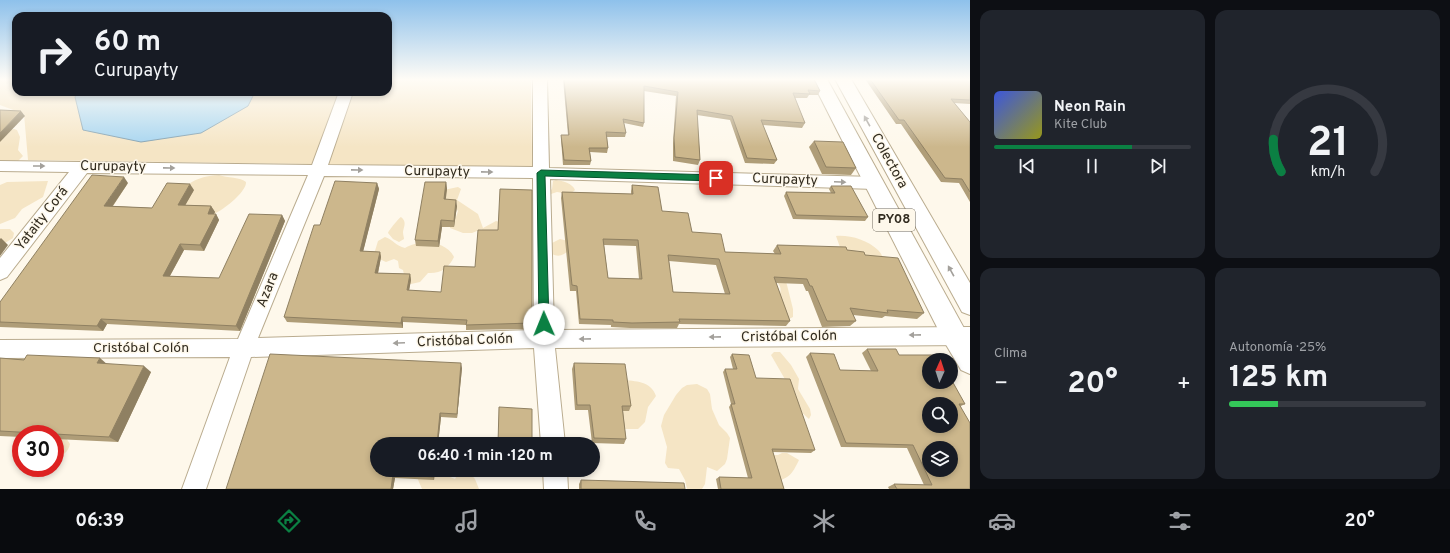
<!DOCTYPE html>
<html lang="es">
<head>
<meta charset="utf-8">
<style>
  :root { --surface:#171b24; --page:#20242c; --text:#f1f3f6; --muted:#9ea1a6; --line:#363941; --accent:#0b8043 }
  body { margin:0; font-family:Overpass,sans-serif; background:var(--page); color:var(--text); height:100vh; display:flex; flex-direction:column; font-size:15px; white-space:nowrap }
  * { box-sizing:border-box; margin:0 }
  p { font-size:13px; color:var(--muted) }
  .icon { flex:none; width:22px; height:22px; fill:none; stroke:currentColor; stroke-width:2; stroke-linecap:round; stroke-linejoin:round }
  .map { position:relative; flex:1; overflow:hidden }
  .drawer { display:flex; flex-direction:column; gap:10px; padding:10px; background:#0d0f14; width:480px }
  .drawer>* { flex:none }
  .banner { position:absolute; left:12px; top:12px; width:380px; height:84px; border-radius:12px; box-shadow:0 2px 6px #0003; background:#171b24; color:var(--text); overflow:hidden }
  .needle { width:26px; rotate:3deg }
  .buttons { position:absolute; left:922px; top:353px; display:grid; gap:8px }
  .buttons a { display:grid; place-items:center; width:36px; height:36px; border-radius:50%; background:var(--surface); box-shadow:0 2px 6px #0003; font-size:20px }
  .speed { position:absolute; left:12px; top:425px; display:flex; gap:8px; font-size:20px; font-weight:700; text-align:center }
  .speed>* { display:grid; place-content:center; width:52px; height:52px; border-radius:50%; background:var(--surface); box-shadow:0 2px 6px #0003; line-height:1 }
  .speed .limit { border:6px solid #d22; background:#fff; color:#111 }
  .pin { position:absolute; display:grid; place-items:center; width:34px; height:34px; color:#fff; margin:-17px; border-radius:8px; box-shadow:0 2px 6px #0006 }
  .me { position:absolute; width:44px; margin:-22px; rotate:359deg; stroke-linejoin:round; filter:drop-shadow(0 0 3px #0008) }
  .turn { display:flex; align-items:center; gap:14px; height:84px; padding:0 16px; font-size:18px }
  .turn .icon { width:52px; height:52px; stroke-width:2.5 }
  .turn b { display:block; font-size:28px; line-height:34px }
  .big { font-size:30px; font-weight:700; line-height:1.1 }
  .drawer .tile { flex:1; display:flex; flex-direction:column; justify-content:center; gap:6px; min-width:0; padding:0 14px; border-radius:12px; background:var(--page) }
  .drawer .dial { align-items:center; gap:0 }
  .dial svg { height:104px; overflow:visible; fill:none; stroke:var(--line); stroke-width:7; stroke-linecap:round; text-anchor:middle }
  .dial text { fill:var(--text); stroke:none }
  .song { display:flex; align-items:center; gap:12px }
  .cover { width:48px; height:48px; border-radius:6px; background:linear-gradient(135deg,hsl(230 70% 55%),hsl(60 70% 35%)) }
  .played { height:4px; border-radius:2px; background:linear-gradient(90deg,var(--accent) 70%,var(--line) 70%) }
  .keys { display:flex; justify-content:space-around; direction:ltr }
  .heat { display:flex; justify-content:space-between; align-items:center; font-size:22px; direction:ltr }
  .charge { height:6px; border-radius:3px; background:linear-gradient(90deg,#34c759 25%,var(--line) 0) }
  .drawer .tiles { flex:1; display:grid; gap:10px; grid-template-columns:repeat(2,1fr) }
  .trip { position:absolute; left:370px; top:437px; width:230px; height:40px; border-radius:20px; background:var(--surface); box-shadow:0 2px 6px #0003; font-weight:700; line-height:40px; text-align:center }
  .tab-bar { display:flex; height:64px; justify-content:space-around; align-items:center; background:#090b0e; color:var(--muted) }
  .tab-bar .icon { width:28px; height:28px }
  .tab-bar .on { color:var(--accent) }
  .tab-bar b { font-size:18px; color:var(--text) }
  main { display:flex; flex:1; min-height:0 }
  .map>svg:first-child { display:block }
</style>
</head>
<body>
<main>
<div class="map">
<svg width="970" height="489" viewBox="0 0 970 489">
  <rect width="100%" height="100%" fill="#fef8eb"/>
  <g fill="#f5e5c5">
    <polygon points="0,79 16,79 16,92 388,92 388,79 531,79 532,167 28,160 24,114 0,105"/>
    <polygon points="14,129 17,130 20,137 18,150 23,156 18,161 0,163 0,133"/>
    <path d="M 219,175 C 227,178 241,177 246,182 C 247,192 220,213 211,215 C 199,217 173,214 160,214 C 180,191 187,177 219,175 Z"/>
    <path d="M 556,180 C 563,181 572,183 575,190 C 569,196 565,193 557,192 L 551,194 L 551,217 L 545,196 L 552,189 L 553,181 Z"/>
    <polygon points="48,181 43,197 22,209 15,218 0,224 0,185 7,182"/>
    <polygon points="458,187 461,189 457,200 478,214 483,228 496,221 503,223 517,232 479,234 482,229 472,233 463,233 450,228 450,222 456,217 458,211 455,207 448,204 439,191"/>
    <path d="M 401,217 C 407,222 404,226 403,232 C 403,235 404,237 404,239 L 399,242 L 393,239 L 388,233 C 389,230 399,218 401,217 Z"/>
    <polygon points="0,229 10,229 14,233 13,238 5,243 0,250"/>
    <path d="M 836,236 C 851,235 867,240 878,250 C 882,254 884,260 886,264 L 841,250 Z"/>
    <path d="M 385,237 C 392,239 396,246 405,248 C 419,239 446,240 454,257 C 449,268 440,274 428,273 L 420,282 L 411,284 L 405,279 L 403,270 L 399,268 L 398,261 L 394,259 L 386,262 L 377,258 L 374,254 L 378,241 Z"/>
    <path d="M 560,239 L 568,241 L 570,249 C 562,257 557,258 547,251 L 546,246 Z"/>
    <path d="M 785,277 L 793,309 L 793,317 L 789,319 L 777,301 C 781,292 783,288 776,281 Z"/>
    <polygon points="774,352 780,352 791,365 799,379 798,389 810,409 811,415 809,419 800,411 786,381 771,355"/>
    <path d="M 622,380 C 635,381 651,381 656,396 L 648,407 L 645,422 L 638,429 L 622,429 Z"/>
    <polygon points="697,384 707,389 710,394 712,409 719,425 727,433 730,438 727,459 725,464 717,471 707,467 705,484 702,489 687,489 685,480 679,469 668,468 665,463 667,447 661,426 664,415 676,395 682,388 687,385"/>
    <path d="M 63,433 L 70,444 C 68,453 63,455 55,458 L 55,435 Z"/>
    <path d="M 782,453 L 787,453 L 799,460 C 793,472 791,477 778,481 L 766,455 L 778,455 Z"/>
    <polygon points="418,470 446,470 450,477 455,479 460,470 467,470 475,479 479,489 422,489 416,475"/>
  </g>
  <polygon fill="#a7d5f0" stroke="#84a2b2" points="78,92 255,92 248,106 201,133 141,142 83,130 75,97"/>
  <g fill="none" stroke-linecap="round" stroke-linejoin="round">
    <g stroke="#baac8f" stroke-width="2">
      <g id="minor">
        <path d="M 533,79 L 547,79 L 549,168 L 875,177 L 881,179 L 883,183 L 881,187 L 875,189 L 550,179 L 554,330 L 970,327 L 970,345 L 555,348 L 565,444 L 541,444 L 534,348 L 251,357 L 206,489 L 182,489 L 230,357 L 0,358 L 0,340 L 238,339 L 308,175 L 87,173 L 7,277 L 0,280 L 0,258 L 69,172 L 0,171 L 0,161 L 312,165 L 339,92 L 353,92 L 328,165 L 533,167 ZM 324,176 L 533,178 L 534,330 L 258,338 Z"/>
        <polygon points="543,470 567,470 568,489 544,489"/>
      </g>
    </g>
    <g stroke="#baac8f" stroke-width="2">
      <polygon id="secondary" points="835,79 851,79 970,283 970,315 962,312"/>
    </g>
    <g stroke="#baac8f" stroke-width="2">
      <polygon id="trunk" points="811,79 827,79 970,339 970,374 961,370 945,343"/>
    </g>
    <use href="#minor" fill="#fff" fill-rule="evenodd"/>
    <use href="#secondary" fill="#fff" fill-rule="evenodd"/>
    <use href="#trunk" fill="#fff" fill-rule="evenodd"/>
  </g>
  <g fill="#af9d78" fill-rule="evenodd">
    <polygon points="563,79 814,79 820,91 818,95 809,95 807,98 795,98 805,123 802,128 763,125 777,160 774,164 745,163 730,120 697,115 700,160 698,165 673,161 673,143 676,96 644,91 644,123 643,127 624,123 626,133 625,137 607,137 608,148 607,153 590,152 591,161 590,165 563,165 561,139 561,135 568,135"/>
    <polygon points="865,79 970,79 970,104 954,103 970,122 970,202 959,183 941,182 901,124 896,124"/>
    <polygon points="814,141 856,168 851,175 822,174 809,147"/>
    <polygon points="446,182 447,189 445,199 457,206 454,227 442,227 439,247 416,246 415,240"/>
    <polygon points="128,183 113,206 152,208 194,190 185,205 211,206 215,212 214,214 216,214 219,220 204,251 184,250 170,276 219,278 282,215 285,221 240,331 107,324 103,331 0,327 0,302"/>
    <polygon points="377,183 379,189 363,251 380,252 381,257 378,273 410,274 411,280 409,290 532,323 532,329 466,330 466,325 403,322 403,328 287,322 284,317 320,225"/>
    <path d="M 632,185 L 662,211 L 692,232 L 725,252 L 775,254 L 773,251 L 777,245 L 847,250 L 865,255 L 924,313 L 917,319 L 885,316 L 882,318 L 853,315 L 856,321 L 850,326 L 822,327 L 808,291 L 806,291 L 803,284 L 776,283 L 790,321 L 786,326 L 679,324 L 677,328 L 630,328 L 611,327 L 611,325 L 579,324 L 576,291 L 570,291 L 561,198 L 562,192 L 631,194 L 631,191 ZM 604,245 L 636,246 L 639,279 L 608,278 ZM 669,261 L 716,265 L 725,294 L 673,292 Z"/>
    <polygon points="831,186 868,217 865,221 793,219 784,196 786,192 831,193 829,189"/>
    <polygon points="867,349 899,355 965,404 961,406 970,489 889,489 888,487 894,484 924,485 907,448 841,447 806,357 810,353 840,370 871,371 862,353"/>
    <polygon points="732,354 756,378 815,450 811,453 773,452 784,489 718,489 716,479 719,477 748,478 729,407 731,404 723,372 725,369 733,369 730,357"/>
    <polygon points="0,358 106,364 151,372 118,442 55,439 55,434 21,434 21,437 0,436"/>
    <polygon points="574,363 631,406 629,411 623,411 626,439 624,444 592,443 588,410 575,410 572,369"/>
    <polygon points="462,368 457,418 441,417 438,444 377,444 435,470 434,480 395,478 393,489 226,489"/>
    <polygon points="581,480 685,489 579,489 579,484"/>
  </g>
  <g fill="#8f8062">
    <polygon points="21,111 25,116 0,142 0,133"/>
    <polygon points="124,177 128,183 109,211 104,206"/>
    <polygon points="446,182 447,189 445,206 444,199"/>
    <polygon points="377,183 379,189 362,256 360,251"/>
    <polygon points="190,184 194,190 182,211 178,205"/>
    <polygon points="456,200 457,206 454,227 454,221"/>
    <polygon points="211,206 215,212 211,219 208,214"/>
    <polygon points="216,214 219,220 204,251 200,245"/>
    <polygon points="282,215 285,221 240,331 236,326"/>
    <polygon points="441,220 442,227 439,247 438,241"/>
    <polygon points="1,238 8,245 0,256 0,239"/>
    <polygon points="180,244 184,250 167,281 163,276"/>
    <polygon points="380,252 381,257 377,278 375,273"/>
    <polygon points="410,274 411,280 408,296 407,290"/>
    <polygon points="402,317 403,322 403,328 401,323"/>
    <polygon points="101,319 107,324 103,331 97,326"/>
    <polygon points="100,358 108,365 97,363"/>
    <polygon points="461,363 462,368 457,418 457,414"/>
    <polygon points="144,366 151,372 118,442 109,437"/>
    <polygon points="440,413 441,417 438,444 437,444"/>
    <polygon points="434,470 435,470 434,480 433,477"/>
    <polygon points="393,474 395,478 393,489 391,489"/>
  </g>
  <g fill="#ccb78c" stroke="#8f8062" fill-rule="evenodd">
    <polygon points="564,79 814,79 820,91 808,90 810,94 793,93 805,123 761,120 777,160 747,158 732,116 697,110 700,160 675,157 674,138 678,92 644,86 644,123 623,119 626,133 606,132 608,148 589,148 591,161 564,160 561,135 569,135"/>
    <polygon points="870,79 970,79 970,100 951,99 970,122 970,192 962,179 945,178 904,120 899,120"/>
    <polygon points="0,110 21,111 0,133"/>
    <polygon points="814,141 843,142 856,168 826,167"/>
    <polygon points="92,175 124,177 104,206 152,208 167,183 190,184 178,205 211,206 208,214 216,214 200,245 180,244 163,276 219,278 249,214 282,215 236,326 101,319 97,326 0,322 0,302"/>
    <polygon points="335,181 377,183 360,251 380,252 375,273 410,274 407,290 441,292 444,266 475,267 478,230 498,230 500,189 532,190 532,323 466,325 467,320 402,317 401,323 284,317 314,225 320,225"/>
    <polygon points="425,182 446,182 444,199 456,200 454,221 441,220 438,241 415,240"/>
    <path d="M 632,185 L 658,187 L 662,211 L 688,213 L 692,232 L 721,234 L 725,252 L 781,254 L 777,245 L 846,247 L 847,250 L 864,252 L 865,255 L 898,258 L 924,313 L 887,310 L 888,313 L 850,308 L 856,321 L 827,321 L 812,286 L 810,286 L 807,279 L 774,277 L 790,321 L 679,319 L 680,322 L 632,323 L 613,322 L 613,320 L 580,319 L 577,286 L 572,285 L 562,192 L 633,194 ZM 603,239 L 638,240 L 642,279 L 608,278 ZM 668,255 L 719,259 L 730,294 L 673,292 Z"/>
    <polygon points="831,186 851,186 868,217 796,215 786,192 835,193"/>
    <path d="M 867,349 L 896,349 L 899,355 L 938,355 L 940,360 L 929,360 L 929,382 L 951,382 L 951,379 L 965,404 L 959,404 L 970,423 L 970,489 L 897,489 L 894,484 L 932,485 L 913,445 L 846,443 L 810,353 L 834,354 L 840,370 L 878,371 ZM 929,404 L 951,404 L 951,426 L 929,426 ZM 929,448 L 951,448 L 951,470 L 929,470 Z"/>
    <polygon points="270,354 461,363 457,414 440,413 437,444 377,444 377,470 434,470 433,477 393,474 391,489 226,489"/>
    <polygon points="732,354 749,355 756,378 790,379 815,450 772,449 784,489 721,489 719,477 752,478 731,404 735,404 725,369 737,369"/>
    <polygon points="27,355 100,358 97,363 144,366 109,437 0,431 0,358 24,360"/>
    <polygon points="574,363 625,364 631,406 622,406 626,439 594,438 590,405 577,405"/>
    <polygon points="499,407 532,409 532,444 498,444"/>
    <polygon points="581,480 684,483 685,489 581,489"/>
  </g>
  <defs><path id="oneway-solid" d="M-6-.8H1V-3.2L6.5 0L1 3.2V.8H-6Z"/></defs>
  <g fill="#a3a09b">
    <use href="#oneway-solid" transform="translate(867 121) rotate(-119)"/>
    <use href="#oneway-solid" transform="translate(39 166)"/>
    <use href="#oneway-solid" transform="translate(169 168) rotate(1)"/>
    <use href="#oneway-solid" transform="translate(357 170) rotate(1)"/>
    <use href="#oneway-solid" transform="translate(487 172) rotate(1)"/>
    <use href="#oneway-solid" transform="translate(840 182) rotate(2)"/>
    <use href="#oneway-solid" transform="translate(951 271) rotate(-119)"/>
    <use href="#oneway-solid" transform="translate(915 335) rotate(179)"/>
    <use href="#oneway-solid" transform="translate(715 337) rotate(179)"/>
    <use href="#oneway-solid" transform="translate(585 339) rotate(179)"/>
    <use href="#oneway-solid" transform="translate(399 343) rotate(178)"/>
  </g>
  <linearGradient id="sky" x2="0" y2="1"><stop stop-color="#8ec1eb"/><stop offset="0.54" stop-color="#fffcf6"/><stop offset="1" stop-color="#fffcf6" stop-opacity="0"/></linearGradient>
  <rect width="970" height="147" fill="url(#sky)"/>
  <polygon fill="#0b8043" stroke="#07532c" points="541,170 716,175 720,178 716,181 545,176 549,324 548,327 544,328 540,327 539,324 537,173"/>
  <g text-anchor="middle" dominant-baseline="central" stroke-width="3" stroke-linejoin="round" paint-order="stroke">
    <rect fill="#fef8eb" stroke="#6f695d" stroke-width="1" x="873" y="209" width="42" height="22" rx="3"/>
    <g font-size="13" font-weight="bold" fill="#322c20">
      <text x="894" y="220">PY08</text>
    </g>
    <g font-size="14" fill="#322c20" stroke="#fef8eb">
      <text transform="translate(889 161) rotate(61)">Colectora</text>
      <text transform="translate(113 167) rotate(1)">Curupayty</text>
      <text transform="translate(437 172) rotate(1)">Curupayty</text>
      <text transform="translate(785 180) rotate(2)">Curupayty</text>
      <text transform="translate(42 219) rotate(-52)">Yataity Corá</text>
      <text transform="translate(268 290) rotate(-68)">Azara</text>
      <text transform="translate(789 337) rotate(-1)">Cristóbal Colón</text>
      <text transform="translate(465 341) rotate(-2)">Cristóbal Colón</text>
      <text x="141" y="348">Cristóbal Colón</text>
    </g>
  </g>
</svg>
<div class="buttons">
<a><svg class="needle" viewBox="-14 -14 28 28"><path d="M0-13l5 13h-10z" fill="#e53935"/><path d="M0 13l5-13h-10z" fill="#9ea1a6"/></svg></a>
<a><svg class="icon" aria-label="search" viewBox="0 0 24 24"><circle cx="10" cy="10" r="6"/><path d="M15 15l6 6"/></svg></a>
<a><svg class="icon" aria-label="layers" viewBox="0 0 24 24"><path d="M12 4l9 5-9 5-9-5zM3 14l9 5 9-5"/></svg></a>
</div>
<div class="speed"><div class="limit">30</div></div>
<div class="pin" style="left:716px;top:178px;background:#d93025"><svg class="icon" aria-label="arrive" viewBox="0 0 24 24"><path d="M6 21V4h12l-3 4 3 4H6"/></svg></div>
<svg class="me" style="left:544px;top:324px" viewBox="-20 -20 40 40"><circle r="19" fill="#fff"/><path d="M0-13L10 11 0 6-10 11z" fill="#0b8043"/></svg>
<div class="trip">06:40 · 1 min · 120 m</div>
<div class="banner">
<div class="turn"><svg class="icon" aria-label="right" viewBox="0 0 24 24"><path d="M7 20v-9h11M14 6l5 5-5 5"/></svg><div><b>60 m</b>Curupayty</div></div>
</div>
</div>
<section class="drawer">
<div class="tiles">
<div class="tile">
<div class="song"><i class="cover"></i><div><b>Neon Rain</b><p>Kite Club</p></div></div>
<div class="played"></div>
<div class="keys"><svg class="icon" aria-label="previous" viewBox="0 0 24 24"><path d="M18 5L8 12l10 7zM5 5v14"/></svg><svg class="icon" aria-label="pause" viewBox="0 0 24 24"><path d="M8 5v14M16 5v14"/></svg><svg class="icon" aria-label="next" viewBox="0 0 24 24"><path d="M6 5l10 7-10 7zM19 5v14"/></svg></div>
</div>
<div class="tile dial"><svg viewBox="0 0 100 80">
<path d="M14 69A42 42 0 1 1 86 69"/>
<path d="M14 69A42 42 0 0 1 8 44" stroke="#0b8043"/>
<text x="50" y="56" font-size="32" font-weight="700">21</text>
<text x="50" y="72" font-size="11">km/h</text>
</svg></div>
<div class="tile"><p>Clima</p>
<div class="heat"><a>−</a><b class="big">20°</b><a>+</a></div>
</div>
<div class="tile"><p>Autonomía · 25%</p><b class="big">125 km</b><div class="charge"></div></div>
</div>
</section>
</main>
<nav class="tab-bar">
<b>06:39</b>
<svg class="icon on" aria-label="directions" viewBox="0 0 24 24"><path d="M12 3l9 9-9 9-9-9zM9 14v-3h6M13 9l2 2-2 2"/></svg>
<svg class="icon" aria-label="music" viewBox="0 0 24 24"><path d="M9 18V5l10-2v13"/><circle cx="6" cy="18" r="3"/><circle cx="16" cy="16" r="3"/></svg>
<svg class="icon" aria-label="phone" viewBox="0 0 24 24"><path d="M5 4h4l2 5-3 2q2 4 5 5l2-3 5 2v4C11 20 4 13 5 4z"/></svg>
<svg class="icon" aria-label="climate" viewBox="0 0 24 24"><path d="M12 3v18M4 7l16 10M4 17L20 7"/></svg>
<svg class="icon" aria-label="car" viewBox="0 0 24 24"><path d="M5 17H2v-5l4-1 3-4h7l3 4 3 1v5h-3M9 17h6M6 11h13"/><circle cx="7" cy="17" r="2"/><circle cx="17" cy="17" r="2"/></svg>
<svg class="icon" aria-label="filters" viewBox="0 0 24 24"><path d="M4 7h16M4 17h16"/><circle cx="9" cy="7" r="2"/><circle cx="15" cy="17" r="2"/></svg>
<b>20°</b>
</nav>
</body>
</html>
